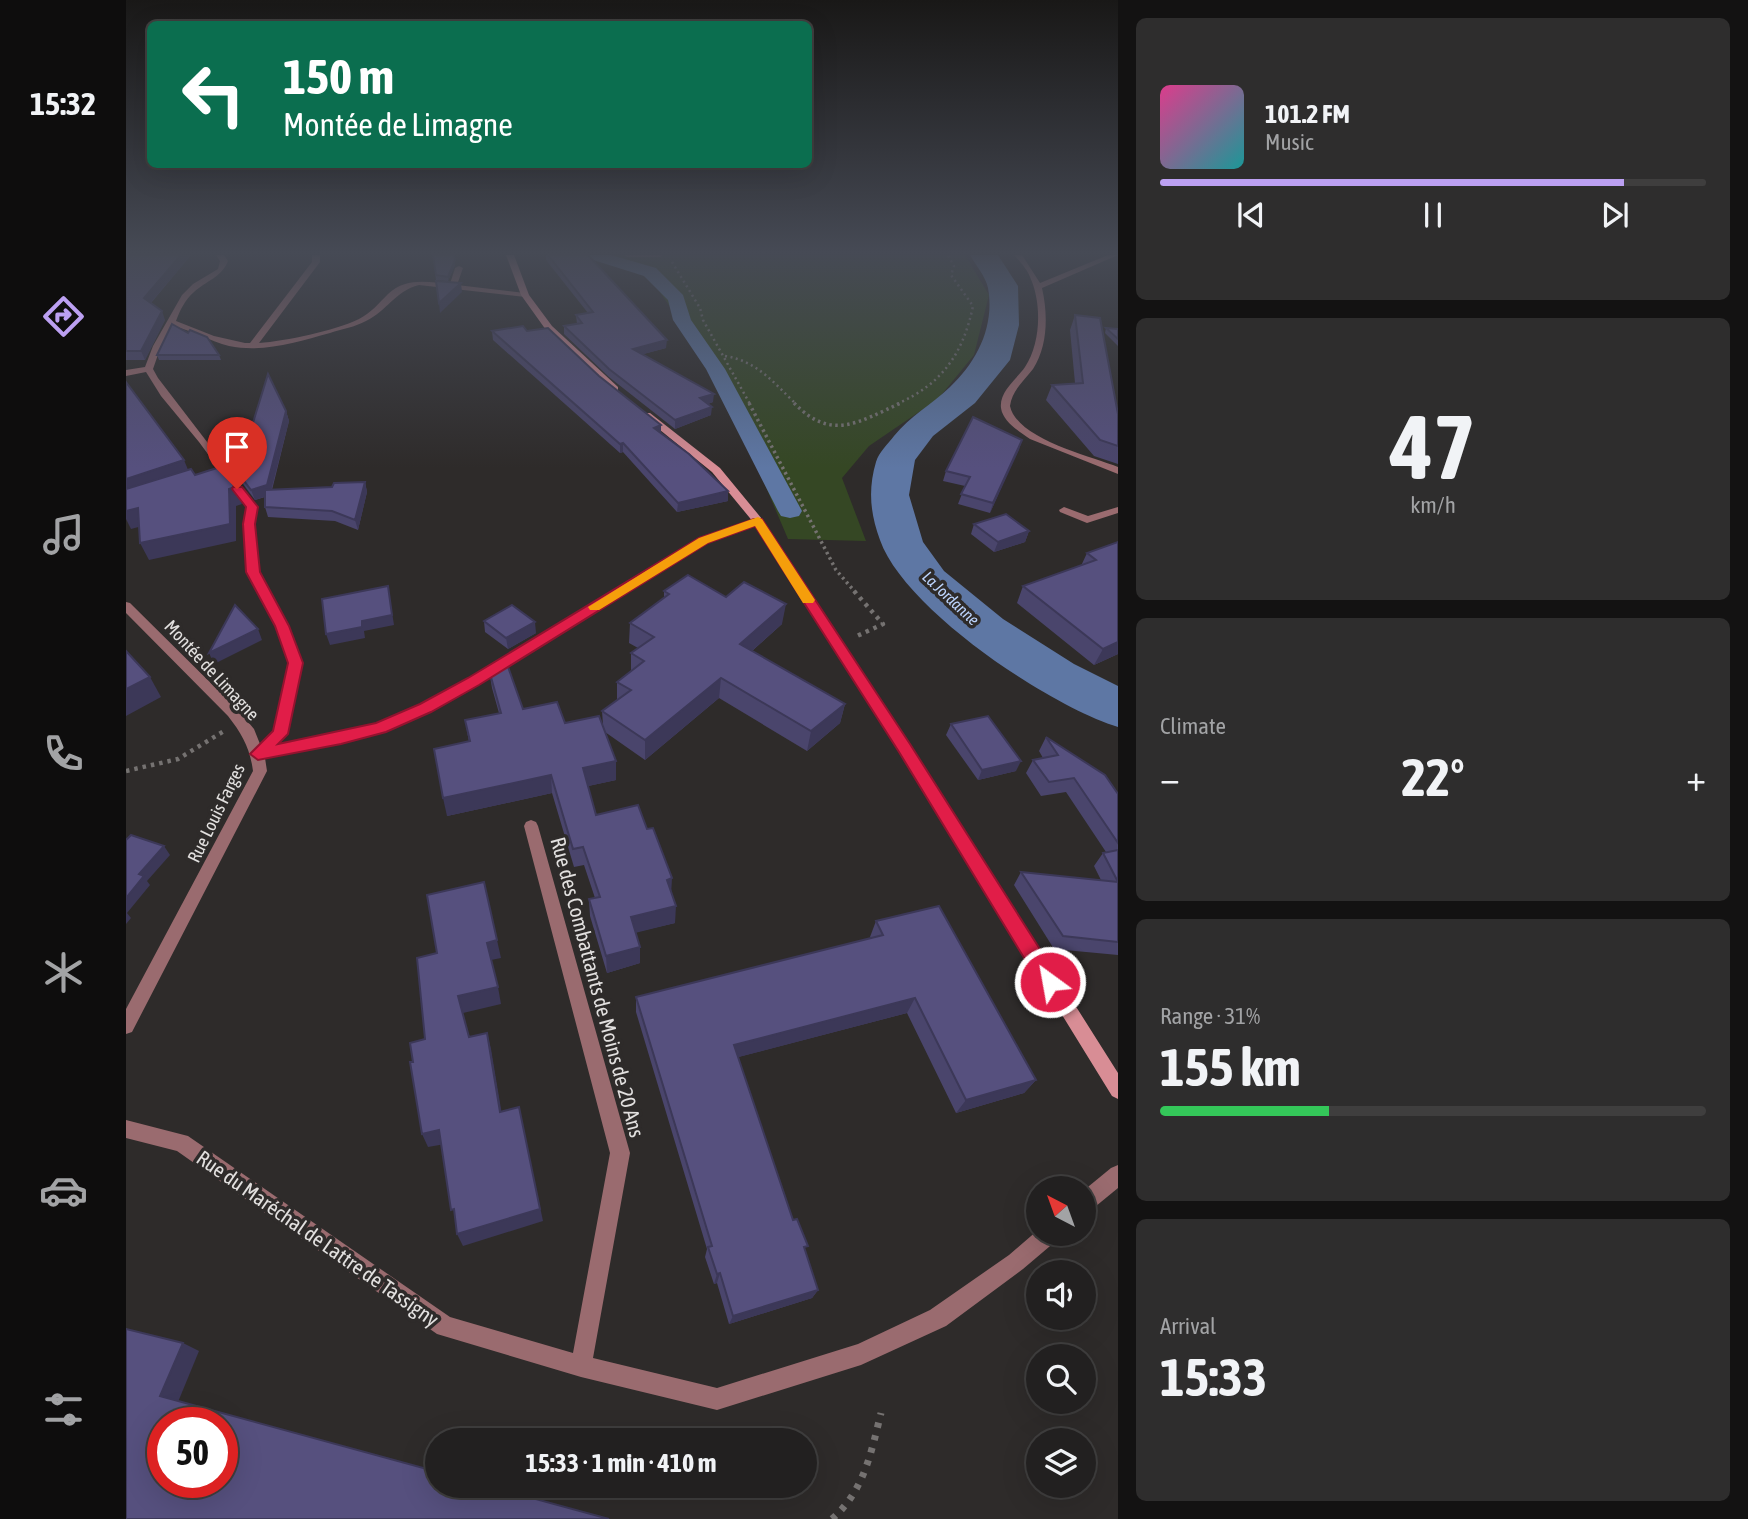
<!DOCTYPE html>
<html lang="en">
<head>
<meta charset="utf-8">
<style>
  :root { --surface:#222020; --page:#2e2d2d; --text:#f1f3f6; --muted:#a2a3a5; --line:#3f3e3e; --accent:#bca0f2 }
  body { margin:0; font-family:"Asap Condensed",sans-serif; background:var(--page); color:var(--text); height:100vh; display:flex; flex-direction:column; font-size:26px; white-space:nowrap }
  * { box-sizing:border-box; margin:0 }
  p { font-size:23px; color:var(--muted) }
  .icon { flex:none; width:38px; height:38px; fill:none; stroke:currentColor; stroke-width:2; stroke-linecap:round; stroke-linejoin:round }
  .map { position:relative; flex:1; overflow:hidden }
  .panel { display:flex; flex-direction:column; gap:18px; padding:18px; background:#131212; width:630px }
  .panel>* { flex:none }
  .hud { position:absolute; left:21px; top:21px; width:665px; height:147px; border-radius:10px; box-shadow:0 7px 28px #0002,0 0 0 2px var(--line); background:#0b6e4f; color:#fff; overflow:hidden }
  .needle { width:46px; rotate:319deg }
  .tools { position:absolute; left:900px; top:1176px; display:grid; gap:14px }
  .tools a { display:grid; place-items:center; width:70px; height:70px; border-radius:50%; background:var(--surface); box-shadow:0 7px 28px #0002,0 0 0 2px var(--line); font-size:35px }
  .speed { position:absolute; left:21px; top:1407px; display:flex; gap:14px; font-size:35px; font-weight:700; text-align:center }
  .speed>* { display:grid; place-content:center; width:91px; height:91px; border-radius:50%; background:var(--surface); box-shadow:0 7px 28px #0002,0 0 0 2px var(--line); line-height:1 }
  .speed .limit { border:10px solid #d22; background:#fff; color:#111 }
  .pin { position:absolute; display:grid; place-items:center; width:60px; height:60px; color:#fff; margin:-72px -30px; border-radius:50% 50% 50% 0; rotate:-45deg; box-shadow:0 0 7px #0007 }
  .pin .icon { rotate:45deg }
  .me { position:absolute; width:77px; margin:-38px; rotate:328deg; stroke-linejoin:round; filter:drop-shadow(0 0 5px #0008) }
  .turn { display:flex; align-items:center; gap:24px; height:147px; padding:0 21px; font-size:32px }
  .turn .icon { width:91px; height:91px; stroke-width:2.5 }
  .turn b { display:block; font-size:49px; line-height:60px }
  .big { font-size:52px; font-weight:700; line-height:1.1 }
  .panel .card { flex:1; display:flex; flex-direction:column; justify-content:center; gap:10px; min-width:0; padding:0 24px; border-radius:10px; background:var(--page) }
  .panel .dial { align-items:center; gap:0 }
  .dial b { font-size:91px; line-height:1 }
  .song { display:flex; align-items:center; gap:21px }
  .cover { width:84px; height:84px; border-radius:10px; background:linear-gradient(135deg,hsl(330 70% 55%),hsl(180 70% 35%)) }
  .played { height:7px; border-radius:4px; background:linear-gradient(90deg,var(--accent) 85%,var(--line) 85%) }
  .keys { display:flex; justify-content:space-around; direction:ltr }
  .heat { display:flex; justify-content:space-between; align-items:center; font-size:38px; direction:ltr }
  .charge { height:10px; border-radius:5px; background:linear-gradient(90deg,#34c759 31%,var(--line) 0) }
  .trip { position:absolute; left:299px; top:1428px; width:392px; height:70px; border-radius:35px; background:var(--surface); box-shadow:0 7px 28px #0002,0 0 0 2px var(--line); font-weight:700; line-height:70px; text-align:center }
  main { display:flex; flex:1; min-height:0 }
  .menu { display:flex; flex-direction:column; width:126px; justify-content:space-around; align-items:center; background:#0e0d0d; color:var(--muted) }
  .menu .icon { width:49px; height:49px }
  .menu .selected { color:var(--accent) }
  .menu b { font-size:32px; color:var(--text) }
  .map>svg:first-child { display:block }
</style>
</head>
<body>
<main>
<nav class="menu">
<b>15:32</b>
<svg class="icon selected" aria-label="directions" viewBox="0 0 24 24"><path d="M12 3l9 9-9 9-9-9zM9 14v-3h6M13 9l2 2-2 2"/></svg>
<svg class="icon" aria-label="music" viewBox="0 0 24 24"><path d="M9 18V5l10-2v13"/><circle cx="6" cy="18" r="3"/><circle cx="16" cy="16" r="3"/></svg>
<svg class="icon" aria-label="phone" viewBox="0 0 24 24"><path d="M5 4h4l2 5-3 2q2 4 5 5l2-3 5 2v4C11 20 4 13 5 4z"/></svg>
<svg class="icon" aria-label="climate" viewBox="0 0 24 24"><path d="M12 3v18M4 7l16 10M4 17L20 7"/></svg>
<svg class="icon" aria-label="car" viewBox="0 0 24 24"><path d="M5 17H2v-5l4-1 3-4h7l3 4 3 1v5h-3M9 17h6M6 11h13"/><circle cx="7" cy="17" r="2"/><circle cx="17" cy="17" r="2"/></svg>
<svg class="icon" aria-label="filters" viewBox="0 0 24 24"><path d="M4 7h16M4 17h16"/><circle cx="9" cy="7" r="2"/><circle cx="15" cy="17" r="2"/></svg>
</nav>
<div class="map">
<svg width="992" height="1519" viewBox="0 0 992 1519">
  <rect width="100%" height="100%" fill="#2e2b2a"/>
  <polygon fill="#354724" points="453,255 839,255 863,295 848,355 812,399 743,446 716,478 740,541 662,539 628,459 567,341 525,279 495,266"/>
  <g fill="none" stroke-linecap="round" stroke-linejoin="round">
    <polygon fill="#5e77a4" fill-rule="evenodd" points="459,255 485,255 530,268 557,295 565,320 599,369 676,511 673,516 664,518 655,516 652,511 580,369 547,320 542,300 518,276 461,258"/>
    <path fill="#5e77a4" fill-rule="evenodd" d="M 844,255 L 872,255 L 892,286 L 893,325 L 884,360 L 849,403 L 807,436 L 789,460 L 783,495 L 797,542 L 818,571 L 877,619 L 948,664 L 992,686 L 992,727 C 923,706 778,609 754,540 C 744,513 742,489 750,462 C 753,452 762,444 768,436 C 784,416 805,405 824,387 C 851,362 869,326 862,288 C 860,277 849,264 844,255 Z"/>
    <g stroke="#757271" stroke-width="2.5" stroke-dasharray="2 3.5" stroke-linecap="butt">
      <polyline points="546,262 574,308 577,320 624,404"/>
      <path d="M 599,356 C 631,361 648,383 670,404"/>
      <path d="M 771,404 C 816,384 837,354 847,306 L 825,275 L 828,266 L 822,255"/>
    </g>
    <g stroke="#757271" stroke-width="3.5" stroke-dasharray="2.5 3.5" stroke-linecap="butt">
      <polyline points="623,403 710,570 730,593"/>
      <path d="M 668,403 C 706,442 732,422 775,403"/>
    </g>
    <g stroke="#757271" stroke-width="4.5" stroke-dasharray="3.5 5" stroke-linecap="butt">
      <polyline points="728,591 757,624 731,636"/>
      <polyline points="0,771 52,759 98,731"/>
    </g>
    <path stroke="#757271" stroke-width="7" stroke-dasharray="5 8" stroke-linecap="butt" d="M 706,1519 C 738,1491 745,1453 755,1413"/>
    <polygon fill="#9a6b6f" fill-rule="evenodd" points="498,255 537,255 534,257 501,257"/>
    <g fill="#9a6b6f" fill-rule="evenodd">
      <path d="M 90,255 L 98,255 L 102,261 C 96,277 80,281 68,292 C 59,300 54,310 50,321 L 88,336 L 119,343 L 124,343 L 186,262 L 186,255 L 194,255 L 194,262 L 133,343 C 160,341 208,331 233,319 C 245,313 253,303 262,294 C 280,277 302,282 324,284 L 329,268 L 333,266 L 337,268 L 331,285 L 399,293 L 403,295 L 399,297 L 293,285 C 269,291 261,311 240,321 C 229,327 216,329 204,333 C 171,342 138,353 103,346 C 84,341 67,331 47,326 L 35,346 L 27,369 L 32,378 L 131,507 L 128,524 L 133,572 L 162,626 L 175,663 L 161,734 L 150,746 L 215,734 L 250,724 L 309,698 L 574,538 L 628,519 L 636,519 L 637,521 L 582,542 L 319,704 L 254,733 L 215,744 L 139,758 L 141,771 L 6,1032 L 0,1034 L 0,1009 L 127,771 C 124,748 116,734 102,716 L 0,613 L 0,602 L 4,603 L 112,710 L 128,729 L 134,744 L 148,732 L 163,663 L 150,626 L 121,572 L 118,524 L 121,507 L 73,442 L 35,396 L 20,372 L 0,376 L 0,370 L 19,367 L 27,346 L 56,295 L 67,284 L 92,269 L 94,261 Z"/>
      <path d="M 888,255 L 896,255 L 914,283 L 982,255 L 992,255 L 916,288 C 922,314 922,346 907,369 C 898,381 886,390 884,406 C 891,439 964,456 992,467 L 992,474 L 904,439 C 893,431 877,422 875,408 C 873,391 891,379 899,367 C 915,343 916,303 904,277 C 901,269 894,262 888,255 Z"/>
      <polygon points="938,507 962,516 992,507 992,513 961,523 934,512 933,510"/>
      <polygon points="405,820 410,822 412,826 504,1153 467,1358 591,1388 732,1344 804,1310 883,1255 912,1230 912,1234 933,1234 930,1241 897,1269 820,1326 735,1365 591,1410 455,1377 311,1334 51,1151 0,1138 0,1120 62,1136 324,1317 447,1353 484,1153 398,826 400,822"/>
      <polygon points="992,1165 992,1188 964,1211 957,1214 957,1191 985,1168"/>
    </g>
    <g fill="#d88d95" fill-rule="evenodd">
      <polygon points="380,255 388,255 403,295 426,326 492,387 492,391 486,391 420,330 395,295"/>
      <polygon points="518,413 524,413 594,468 636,519 784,744 992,1073 992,1099 986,1096 774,752 628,523 586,472 518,417"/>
    </g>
  </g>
  <g fill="#4a456c">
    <polygon points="0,255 65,255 25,303 39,320 19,360 0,360"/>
    <polygon points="307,255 329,265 322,281 310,280"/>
    <polygon points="420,255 462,255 540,348 517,354 587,402 582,404 585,415 549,429 483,377 438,334 438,326 451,324 450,315 462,313 420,260"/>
    <polygon points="949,315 992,414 992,464 968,456 920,400 926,385 949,383 944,330"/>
    <polygon points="980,328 992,329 992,346 979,333"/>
    <polygon points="366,331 401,331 473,376 535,433 602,491 602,501 551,512 497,452 494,453 367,340"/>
    <polygon points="31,355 93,355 95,360 33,360"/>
    <polygon points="160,411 163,421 146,490 206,487 239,482 241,492 232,530 209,521 142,517 139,507 139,497 129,500 114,480 110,470 121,442"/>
    <polygon points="896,440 864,513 832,504 839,486 817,481 820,471"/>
    <polygon points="848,524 903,531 899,542 868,552 845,534"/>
    <polygon points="992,542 992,654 968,665 891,603 897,586 955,566 961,553"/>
    <polygon points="538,591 600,597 656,624 626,651 719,704 714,723 681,751 593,698 519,760 479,732 490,780 462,786 470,815 545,892 549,923 510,932 514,963 481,973 464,916 463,899 469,898 458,865 448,867 426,793 321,816 343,742 339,720 373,713 366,688 363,670 397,709 439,723 477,725 476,711 491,700 491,682 505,671 505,653 512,648 503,643 504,623 538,598"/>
    <polygon points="358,621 410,633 382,649 359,632"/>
    <polygon points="825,724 890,771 852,780 820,735"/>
    <polygon points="920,737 992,794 992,955 928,949 888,885 895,872 975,880 968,866 977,853 980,852 940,792 915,796 900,773 907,760 917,758 913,751"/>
    <polygon points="750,921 910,1080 898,1093 830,1113 781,1013 612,1057 667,1220 679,1250 692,1290 686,1298 603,1324 591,1283 588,1284 579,1257 581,1249 510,1012 510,997 745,939 744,937"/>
  </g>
  <g fill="#3c3858">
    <polygon points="55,255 65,255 21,307 18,298"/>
    <polygon points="329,260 329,265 322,281 322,277"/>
    <polygon points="335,283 336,292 314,313 313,303"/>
    <polygon points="36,311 39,320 19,360 15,351"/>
    <polygon points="541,340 540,348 507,357 507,349"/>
    <polygon points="588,394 587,402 574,407 574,398"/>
    <polygon points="586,407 585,415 549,429 549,420"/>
    <polygon points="160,411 163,421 144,495 129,500 125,490"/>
    <polygon points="535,425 535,434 528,428"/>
    <polygon points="896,440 893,450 864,513 867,503"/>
    <polygon points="497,443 497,452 494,453 494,444"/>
    <polygon points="58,460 65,477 0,498 0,479"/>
    <polygon points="239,482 241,492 232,530 229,520"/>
    <polygon points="109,487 116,504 110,506 110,541 23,560 14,543 103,489"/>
    <polygon points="602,491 602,501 551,512 552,503"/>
    <polygon points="12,508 20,525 5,529 0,519 0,511"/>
    <polygon points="903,531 899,542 868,552 872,542"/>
    <polygon points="262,586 268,625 238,631 239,638 204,645 200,634 236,621"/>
    <polygon points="660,604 656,624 611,664 614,644"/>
    <polygon points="409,622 410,633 382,649 380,638"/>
    <polygon points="132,629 136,640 88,664 83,653"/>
    <polygon points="992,642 992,654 968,665 977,649"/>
    <polygon points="24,677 35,697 0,716 0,689"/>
    <polygon points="595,678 593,698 519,760 519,740"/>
    <polygon points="719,704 714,723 681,751 685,731"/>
    <polygon points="490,761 490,780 458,787 457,768"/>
    <polygon points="895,761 890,771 852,780 856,770"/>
    <polygon points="425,775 426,793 321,816 317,798"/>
    <polygon points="38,846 44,855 21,881 24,885 1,913 5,918 0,924 0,898 13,874"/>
    <polygon points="546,878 545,896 541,880"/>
    <polygon points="550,906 549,923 505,934 505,917"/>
    <polygon points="371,940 375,958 365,960 361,943"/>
    <polygon points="514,947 514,963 481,973 480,956"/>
    <polygon points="372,987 375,1004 337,1013 332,996"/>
    <polygon points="789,998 781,1013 605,1059 608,1045"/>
    <polygon points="361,1033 365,1049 378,1127 374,1112"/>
    <polygon points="910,1080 898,1093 830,1113 840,1100"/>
    <polygon points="393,1107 417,1221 337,1246 331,1234"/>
    <polygon points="313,1130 319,1144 302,1147 296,1134"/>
    <polygon points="594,1273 591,1283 588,1284 591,1274"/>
    <polygon points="692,1290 686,1298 603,1324 607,1316"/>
    <polygon points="57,1343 73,1351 52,1402 34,1396"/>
  </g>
  <g fill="#56507e" stroke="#3c3858" stroke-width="2" fill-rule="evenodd">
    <polygon points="0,255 55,255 18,298 36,311 15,351 0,351"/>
    <polygon points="307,255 328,255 329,260 322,277 310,275"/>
    <polygon points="422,255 462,255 541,340 507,349 588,394 574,398 586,407 549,420 483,369 438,326 456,323 450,315 467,312"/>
    <polygon points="310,281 335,283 313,303"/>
    <polygon points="949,315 974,318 992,414 992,446 974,440 926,385 957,383"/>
    <polygon points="46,324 62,333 64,330 81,337 93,355 31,355"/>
    <polygon points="397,326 401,331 422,328 473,376 535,425 528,428 563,454 602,491 552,503 497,443 494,444 366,331"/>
    <polygon points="980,328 992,329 992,339"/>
    <polygon points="142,374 160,411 141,485 125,490 110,470 119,442 121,442"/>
    <polygon points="0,382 58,460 0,479"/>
    <polygon points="847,417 896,440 867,503 835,494 844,477 820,471"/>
    <polygon points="94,467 109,487 103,489 104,524 14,543 12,508 0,511 0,489 65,469 69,475"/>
    <polygon points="239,482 229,520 206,511 139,507 139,490 206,487 208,483"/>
    <polygon points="880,514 903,531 872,542 848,524"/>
    <polygon points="992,542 992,642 977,649 897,586 970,560 961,553"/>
    <polygon points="562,575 600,597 618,582 660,604 614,644 719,704 685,731 595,678 519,740 476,711 505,690 491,682 518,661 505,653 528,637 504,623 543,594 538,591"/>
    <polygon points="262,586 266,615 236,621 236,627 200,634 196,599"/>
    <polygon points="109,605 132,629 83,653"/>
    <polygon points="386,605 409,622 380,638 358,621"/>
    <polygon points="0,651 24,677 0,689"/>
    <polygon points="381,664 397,709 431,702 439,723 473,716 490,761 457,768 470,815 512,805 521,829 527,828 546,878 541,880 550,906 505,917 514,947 480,956 463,899 474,897 457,847 447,849 425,775 317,798 308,749 344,741 339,720 375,713 363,670"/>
    <polygon points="862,716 895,761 856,770 825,724"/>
    <polygon points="920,737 979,775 992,794 992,843 948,778 923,782 907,760 932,755"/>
    <polygon points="5,835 38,846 13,874 18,876 0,898 0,840"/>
    <polygon points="992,850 992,942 937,936 895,872 992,882 977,853"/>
    <polygon points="358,882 371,940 361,943 372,987 332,996 343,1037 361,1033 374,1112 393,1107 414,1209 331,1234 328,1209 325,1210 313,1130 296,1134 284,1062 287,1062 284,1043 299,1039 291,958 311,953 301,895"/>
    <polygon points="813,906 910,1080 840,1100 789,998 608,1045 667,1220 671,1219 682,1246 678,1247 692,1290 607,1316 594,1273 591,1274 582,1247 586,1246 510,997 757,935 750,921"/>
    <path d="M 0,1329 L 57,1343 L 34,1396 L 312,1472 L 312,1486 L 362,1486 L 483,1519 L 0,1519 ZM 37,1423 L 96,1423 L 96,1482 L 37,1482 Z"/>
  </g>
  <linearGradient id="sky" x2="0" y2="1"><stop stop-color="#191817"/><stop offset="0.54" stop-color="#464a55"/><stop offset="1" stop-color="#464a55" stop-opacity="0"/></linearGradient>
  <rect width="992" height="468" fill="url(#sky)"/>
  <polygon fill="#e11d48" stroke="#92132f" stroke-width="2" points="107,487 116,487 132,507 129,524 134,572 163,626 177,663 162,734 152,744 250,723 294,704 342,678 573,538 628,519 636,519 784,744 931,976 934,982 931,989 924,991 917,989 773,752 629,526 582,543 353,685 305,712 260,732 215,744 132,760 124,754 147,731 162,663 149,626 120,572 117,524 120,507 106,489"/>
  <polygon fill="#f59e0b" points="632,517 636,519 689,600 687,603 677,603 629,526 582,543 473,610 464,610 462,607 573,538"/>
  <g text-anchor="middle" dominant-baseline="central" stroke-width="7" stroke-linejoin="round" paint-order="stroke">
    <g font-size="16" font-style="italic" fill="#bcd4fd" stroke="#2e2b2a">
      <text transform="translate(825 598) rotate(43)">La Jordanne</text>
    </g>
    <g font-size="18" fill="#e2e0df" stroke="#2e2b2a">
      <text transform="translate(86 670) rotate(47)">Montée de Limagne</text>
      <text transform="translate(90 813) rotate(-64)">Rue Louis Farges</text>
    </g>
    <g font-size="21" fill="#e2e0df" stroke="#2e2b2a">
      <text transform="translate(472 987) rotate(75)">Rue des Combattants de Moins de 20 Ans</text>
      <text transform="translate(192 1238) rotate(35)">Rue du Maréchal de Lattre de Tassigny</text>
    </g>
  </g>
</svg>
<div class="tools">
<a><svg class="needle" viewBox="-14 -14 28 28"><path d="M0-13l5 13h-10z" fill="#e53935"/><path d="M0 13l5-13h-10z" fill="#a2a3a5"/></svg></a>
<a><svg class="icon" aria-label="sound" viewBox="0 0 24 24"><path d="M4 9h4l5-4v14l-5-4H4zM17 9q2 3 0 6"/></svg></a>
<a><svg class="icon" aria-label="search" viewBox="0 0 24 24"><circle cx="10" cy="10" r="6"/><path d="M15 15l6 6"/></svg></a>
<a><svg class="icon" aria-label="layers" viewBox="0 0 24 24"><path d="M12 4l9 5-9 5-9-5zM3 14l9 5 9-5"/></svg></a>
</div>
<div class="speed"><div class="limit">50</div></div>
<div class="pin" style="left:111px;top:489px;background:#d93025"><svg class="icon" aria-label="arrive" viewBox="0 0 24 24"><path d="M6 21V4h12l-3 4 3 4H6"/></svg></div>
<svg class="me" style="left:924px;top:982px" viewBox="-20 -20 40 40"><circle r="17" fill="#e11d48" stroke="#fff" stroke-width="3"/><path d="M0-11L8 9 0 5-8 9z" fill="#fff"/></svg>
<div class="trip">15:33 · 1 min · 410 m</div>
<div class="hud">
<div class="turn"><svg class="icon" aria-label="left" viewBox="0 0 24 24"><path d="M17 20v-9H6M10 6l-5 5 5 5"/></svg><div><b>150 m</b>Montée de Limagne</div></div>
</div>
</div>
<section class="panel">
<div class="card">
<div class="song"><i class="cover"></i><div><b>101.2 FM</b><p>Music</p></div></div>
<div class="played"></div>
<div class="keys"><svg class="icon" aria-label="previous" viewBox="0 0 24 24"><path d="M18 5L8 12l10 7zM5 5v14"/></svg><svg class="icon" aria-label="pause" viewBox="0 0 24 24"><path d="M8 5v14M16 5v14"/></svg><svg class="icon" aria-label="next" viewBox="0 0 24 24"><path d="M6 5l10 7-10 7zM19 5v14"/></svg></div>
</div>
<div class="card dial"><b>47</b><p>km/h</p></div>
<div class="card"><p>Climate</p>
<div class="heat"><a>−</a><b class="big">22°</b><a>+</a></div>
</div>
<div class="card"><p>Range · 31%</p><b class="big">155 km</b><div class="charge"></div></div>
<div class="card"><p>Arrival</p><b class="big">15:33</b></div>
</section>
</main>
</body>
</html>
